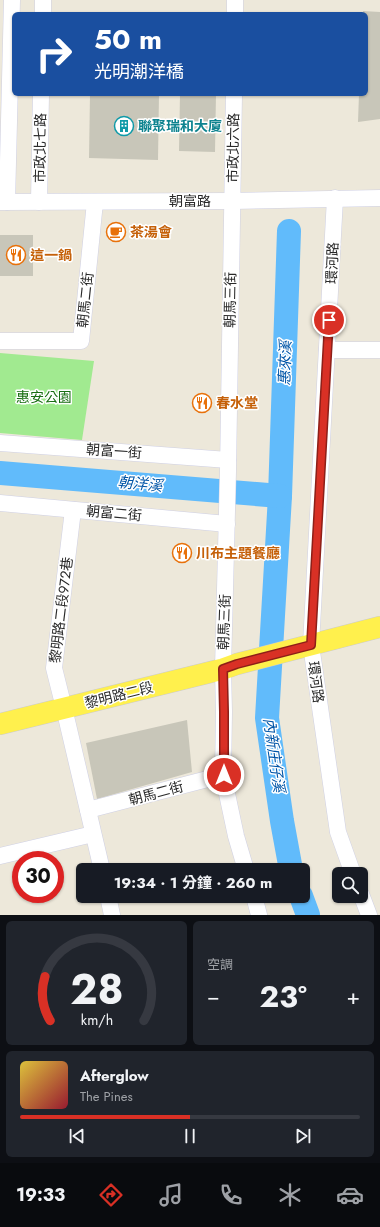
<!DOCTYPE html>
<html lang="zh-TW">
<head>
<meta charset="utf-8">
<style>
  :root { --surface:#171b24; --page:#20242c; --text:#f1f3f6; --muted:#9ea1a6; --line:#363941; --accent:#d93025 }
  body { margin:0; font-family:Jost,"Noto Sans TC",sans-serif; background:var(--page); color:var(--text); height:100vh; display:flex; flex-direction:column; font-size:15px; white-space:nowrap }
  * { box-sizing:border-box; margin:0 }
  p { font-size:13px; color:var(--muted) }
  .icon { flex:none; width:22px; height:22px; fill:none; stroke:currentColor; stroke-width:2; stroke-linecap:round; stroke-linejoin:round }
  .map { position:relative; height:915px; overflow:hidden }
  .drawer { display:flex; flex-direction:column; gap:6px; padding:6px; background:#0d0f14; flex:1 }
  .drawer>* { flex:none }
  .guide { position:absolute; left:12px; top:12px; width:356px; height:84px; border-radius:6px; box-shadow:0 1px 3px #0004; background:#1a4fa0; color:#fff; overflow:hidden }
  .tools { position:absolute; left:332px; top:867px; display:grid; gap:8px }
  .tools a { display:grid; place-items:center; width:36px; height:36px; border-radius:6px; background:var(--surface); box-shadow:0 1px 3px #0004; font-size:20px }
  .speed { position:absolute; left:12px; top:851px; display:flex; gap:8px; font-size:20px; font-weight:700; text-align:center }
  .speed>* { display:grid; place-content:center; width:52px; height:52px; border-radius:50%; background:var(--surface); box-shadow:0 1px 3px #0004; line-height:1 }
  .speed .limit { border:6px solid #d22; background:#fff; color:#111 }
  .pin { position:absolute; display:grid; place-items:center; width:34px; height:34px; color:#fff; margin:-17px; border:2px solid #fff; border-radius:50%; box-shadow:0 1px 4px #0007 }
  .me { position:absolute; width:44px; margin:-22px; rotate:0deg; stroke-linejoin:round; filter:drop-shadow(0 0 3px #0008) }
  .turn { display:flex; align-items:center; gap:14px; height:84px; padding:0 16px; font-size:18px }
  .turn .icon { width:52px; height:52px; stroke-width:2.5 }
  .turn b { display:block; font-size:28px; line-height:34px }
  .big { font-size:30px; font-weight:700; line-height:1.1 }
  .drawer .widget { flex:1; display:flex; flex-direction:column; justify-content:center; gap:6px; min-width:0; padding:0 14px; border-radius:6px; background:var(--page) }
  .drawer .dial { align-items:center; gap:0 }
  .dial svg { height:104px; overflow:visible; fill:none; stroke:var(--line); stroke-width:7; stroke-linecap:round; text-anchor:middle }
  .dial text { fill:var(--text); stroke:none }
  .song { display:flex; align-items:center; gap:12px }
  .cover { width:48px; height:48px; border-radius:6px; background:linear-gradient(135deg,hsl(50 70% 55%),hsl(350 70% 35%)) }
  .played { height:4px; border-radius:2px; background:linear-gradient(90deg,var(--accent) 50%,var(--line) 50%) }
  .keys { display:flex; justify-content:space-around; direction:ltr }
  .heat { display:flex; justify-content:space-between; align-items:center; font-size:22px; direction:ltr }
  .drawer .tiles { flex:1; display:grid; gap:6px; grid-template-columns:1fr 1fr }
  .widget:last-child { grid-column:span 2 }
  .trip { position:absolute; left:76px; top:863px; width:234px; height:40px; border-radius:6px; background:var(--surface); box-shadow:0 1px 3px #0004; font-weight:700; line-height:40px; text-align:center }
  .dock { display:flex; height:64px; justify-content:space-around; align-items:center; background:#090b0e; color:var(--muted) }
  .dock .icon { width:28px; height:28px }
  .dock .on { color:var(--accent) }
  .dock b { font-size:18px; color:var(--text) }
  .map>svg:first-child { display:block }
</style>
</head>
<body>
<div class="map">
<svg width="380" height="915" viewBox="0 0 380 915">
  <rect width="100%" height="100%" fill="#ede8da"/>
  <polygon fill="#a1ea90" points="0,353 94,361 82,440 0,433"/>
  <g fill="none" stroke-linecap="round" stroke-linejoin="round">
    <g stroke="#61bbfb" stroke-width="24">
      <polyline points="289,231 280,496 267,718 282,821 291,870"/>
      <polyline points="0,473 280,496"/>
      <polyline points="301,896 308,915"/>
    </g>
  </g>
  <g fill="#c8c6b9">
    <polygon points="363,11 380,12 380,119 358,122 359,94 366,94 366,14 363,14"/>
    <polygon points="90,94 159,94 158,160 89,158"/>
    <polygon points="180,94 216,94 215,152 179,151"/>
    <rect x="0" y="235" width="33" height="41"/>
    <polygon points="187,720 192,772 97,799 86,743"/>
  </g>
  <g fill="none" stroke-linecap="round" stroke-linejoin="round">
    <g stroke="#cfd0e4" stroke-width="17">
      <g id="minor">
        <polyline points="43,14 43,0"/>
        <polyline points="235,14 235,0"/>
        <polyline points="234,94 228,471 223,669 224,712 223,775 236,836 246,870"/>
        <polyline points="335,198 311,645 338,832 353,874"/>
        <polyline points="0,202 232,201 380,198"/>
        <polyline points="7,202 12,0"/>
        <polyline points="39,202 41,94"/>
        <polyline points="0,341 81,341 95,202"/>
        <polyline points="327,350 380,350"/>
        <polyline points="0,443 228,460"/>
        <polyline points="0,503 227,524"/>
        <polyline points="73,510 54,668 64,708 102,870"/>
        <polyline points="88,810 223,775"/>
        <polyline points="0,856 93,834"/>
        <polyline points="361,894 369,915"/>
        <polyline points="108,896 112,915"/>
        <polyline points="254,896 259,915"/>
      </g>
    </g>
    <g stroke="#ccc" stroke-width="22">
      <polyline id="major" points="0,724 223,669 237,664 380,627"/>
    </g>
    <use href="#minor" stroke="#fff" stroke-width="16"/>
    <use href="#major" stroke="#fff04d" stroke-width="21"/>
  </g>
  <g fill="none" stroke-linecap="round" stroke-linejoin="round">
    <g stroke="#8d1f18" stroke-width="10">
      <polyline id="route" points="224,775 224,712 223,669 237,664 311,645 329,320"/>
    </g>
    <use href="#route" stroke="#d93025" stroke-width="7"/>
  </g>
  <defs>
    <g id="building-ring" transform="scale(1)"><circle r="9.5" fill="#fff" stroke="#0f9aa8" stroke-width="1.5"/><path d="M-4-6H4V6H1V3H-1V6H-4ZM-2.5-4.3h1.7v1.8h-1.7ZM.8-4.3h1.7v1.8H.8ZM-2.5-1h1.7V.8h-1.7ZM.8-1h1.7V.8H.8Z" fill="#0f9aa8"/></g>
    <g id="cafe-ring" transform="scale(1)"><circle r="9.5" fill="#fff" stroke="#e8710a" stroke-width="1.5"/><path d="M-5.5-4.5H6V0H3Q3 3.5 0 3.5H-2.5Q-5.5 3.5-5.5 0ZM3-3.2v2h1.7v-2ZM-6 4.5H4V6H-6Z" fill="#e8710a"/></g>
    <g id="restaurant-ring" transform="scale(1)"><circle r="9.5" fill="#fff" stroke="#e8710a" stroke-width="1.5"/><path d="M-5-6h1v4h1v-4h1v4h1v-4h1v5L-1.5 .5V6h-2V.5L-5-1ZM5-6V6H3V1.5H1.5Q1.5-4 5-6Z" fill="#e8710a"/></g>
  </defs>
  <g fill-rule="evenodd">
    <use href="#building-ring" x="124" y="126"/>
    <use href="#cafe-ring" x="116" y="232"/>
    <use href="#restaurant-ring" x="16" y="255"/>
    <use href="#restaurant-ring" x="202" y="403"/>
    <use href="#restaurant-ring" x="182" y="553"/>
  </g>
  <g text-anchor="middle" dominant-baseline="central" stroke-width="3" stroke-linejoin="round" paint-order="stroke">
    <g font-size="14" font-weight="bold" fill="#0d838f" stroke="#fff" text-anchor="start">
      <text x="138" y="126">聯聚瑞和大廈</text>
    </g>
    <g font-size="14" fill="#2a2a2a" stroke="#fff">
      <text transform="translate(40 148) rotate(-89)">市政北七路</text>
      <text transform="translate(233 148) rotate(-89)">市政北六路</text>
      <text x="190" y="201">朝富路</text>
      <text transform="translate(332 263) rotate(-87)">環河路</text>
      <text transform="translate(85 300) rotate(-84)">朝馬二街</text>
      <text transform="translate(230 300) rotate(-89)">朝馬三街</text>
      <text transform="translate(114 451) rotate(4)">朝富一街</text>
      <text transform="translate(114 513) rotate(5)">朝富二街</text>
      <text transform="translate(61 610) rotate(-83)">黎明路二段972巷</text>
      <text transform="translate(224 622) rotate(-88)">朝馬三街</text>
      <text transform="translate(316 682) rotate(82)">環河路</text>
      <text transform="translate(119 695) rotate(-14)">黎明路二段</text>
      <text transform="translate(156 793) rotate(-15)">朝馬二街</text>
    </g>
    <g font-size="14" font-weight="bold" fill="#c56008" stroke="#fff" text-anchor="start">
      <text x="130" y="232">茶湯會</text>
      <text x="30" y="255">這一鍋</text>
      <text x="216" y="403">春水堂</text>
      <text x="196" y="553">川布主題餐廳</text>
    </g>
    <g font-size="14" fill="#186e12" stroke="#fff">
      <text x="44" y="397">惠安公園</text>
    </g>
    <g font-size="15" font-style="italic" fill="#0055a7" stroke="#fff">
      <text transform="translate(285 363) rotate(-88)">惠來溪</text>
      <text transform="translate(140 484) rotate(5)">朝洋溪</text>
      <text transform="translate(274 755) rotate(82)">內新庄仔溪</text>
    </g>
  </g>
</svg>
<div class="tools">
<a><svg class="icon" aria-label="search" viewBox="0 0 24 24"><circle cx="10" cy="10" r="6"/><path d="M15 15l6 6"/></svg></a>
</div>
<div class="speed"><div class="limit">30</div></div>
<div class="pin" style="left:329px;top:320px;background:#d93025"><svg class="icon" aria-label="arrive" viewBox="0 0 24 24"><path d="M6 21V4h12l-3 4 3 4H6"/></svg></div>
<svg class="me" style="left:224px;top:775px" viewBox="-20 -20 40 40"><circle r="17" fill="#d93025" stroke="#fff" stroke-width="3"/><path d="M0-11L8 9 0 5-8 9z" fill="#fff"/></svg>
<div class="trip">19:34 · 1 分鐘 · 260 m</div>
<div class="guide">
<div class="turn"><svg class="icon" aria-label="right" viewBox="0 0 24 24"><path d="M7 20v-9h11M14 6l5 5-5 5"/></svg><div><b>50 m</b>光明潮洋橋</div></div>
</div>
</div>
<section class="drawer">
<div class="tiles">
<div class="widget dial"><svg viewBox="0 0 100 80">
<path d="M14 69A42 42 0 1 1 86 69"/>
<path d="M14 69A42 42 0 0 1 10 35" stroke="#d93025"/>
<text x="50" y="56" font-size="32" font-weight="700">28</text>
<text x="50" y="72" font-size="11">km/h</text>
</svg></div>
<div class="widget"><p>空調</p>
<div class="heat"><a>−</a><b class="big">23°</b><a>+</a></div>
</div>
<div class="widget">
<div class="song"><i class="cover"></i><div><b>Afterglow</b><p>The Pines</p></div></div>
<div class="played"></div>
<div class="keys"><svg class="icon" aria-label="previous" viewBox="0 0 24 24"><path d="M18 5L8 12l10 7zM5 5v14"/></svg><svg class="icon" aria-label="pause" viewBox="0 0 24 24"><path d="M8 5v14M16 5v14"/></svg><svg class="icon" aria-label="next" viewBox="0 0 24 24"><path d="M6 5l10 7-10 7zM19 5v14"/></svg></div>
</div>
</div>
</section>
<nav class="dock">
<b>19:33</b>
<svg class="icon on" aria-label="directions" viewBox="0 0 24 24"><path d="M12 3l9 9-9 9-9-9zM9 14v-3h6M13 9l2 2-2 2"/></svg>
<svg class="icon" aria-label="music" viewBox="0 0 24 24"><path d="M9 18V5l10-2v13"/><circle cx="6" cy="18" r="3"/><circle cx="16" cy="16" r="3"/></svg>
<svg class="icon" aria-label="phone" viewBox="0 0 24 24"><path d="M5 4h4l2 5-3 2q2 4 5 5l2-3 5 2v4C11 20 4 13 5 4z"/></svg>
<svg class="icon" aria-label="climate" viewBox="0 0 24 24"><path d="M12 3v18M4 7l16 10M4 17L20 7"/></svg>
<svg class="icon" aria-label="car" viewBox="0 0 24 24"><path d="M5 17H2v-5l4-1 3-4h7l3 4 3 1v5h-3M9 17h6M6 11h13"/><circle cx="7" cy="17" r="2"/><circle cx="17" cy="17" r="2"/></svg>
</nav>
</body>
</html>
